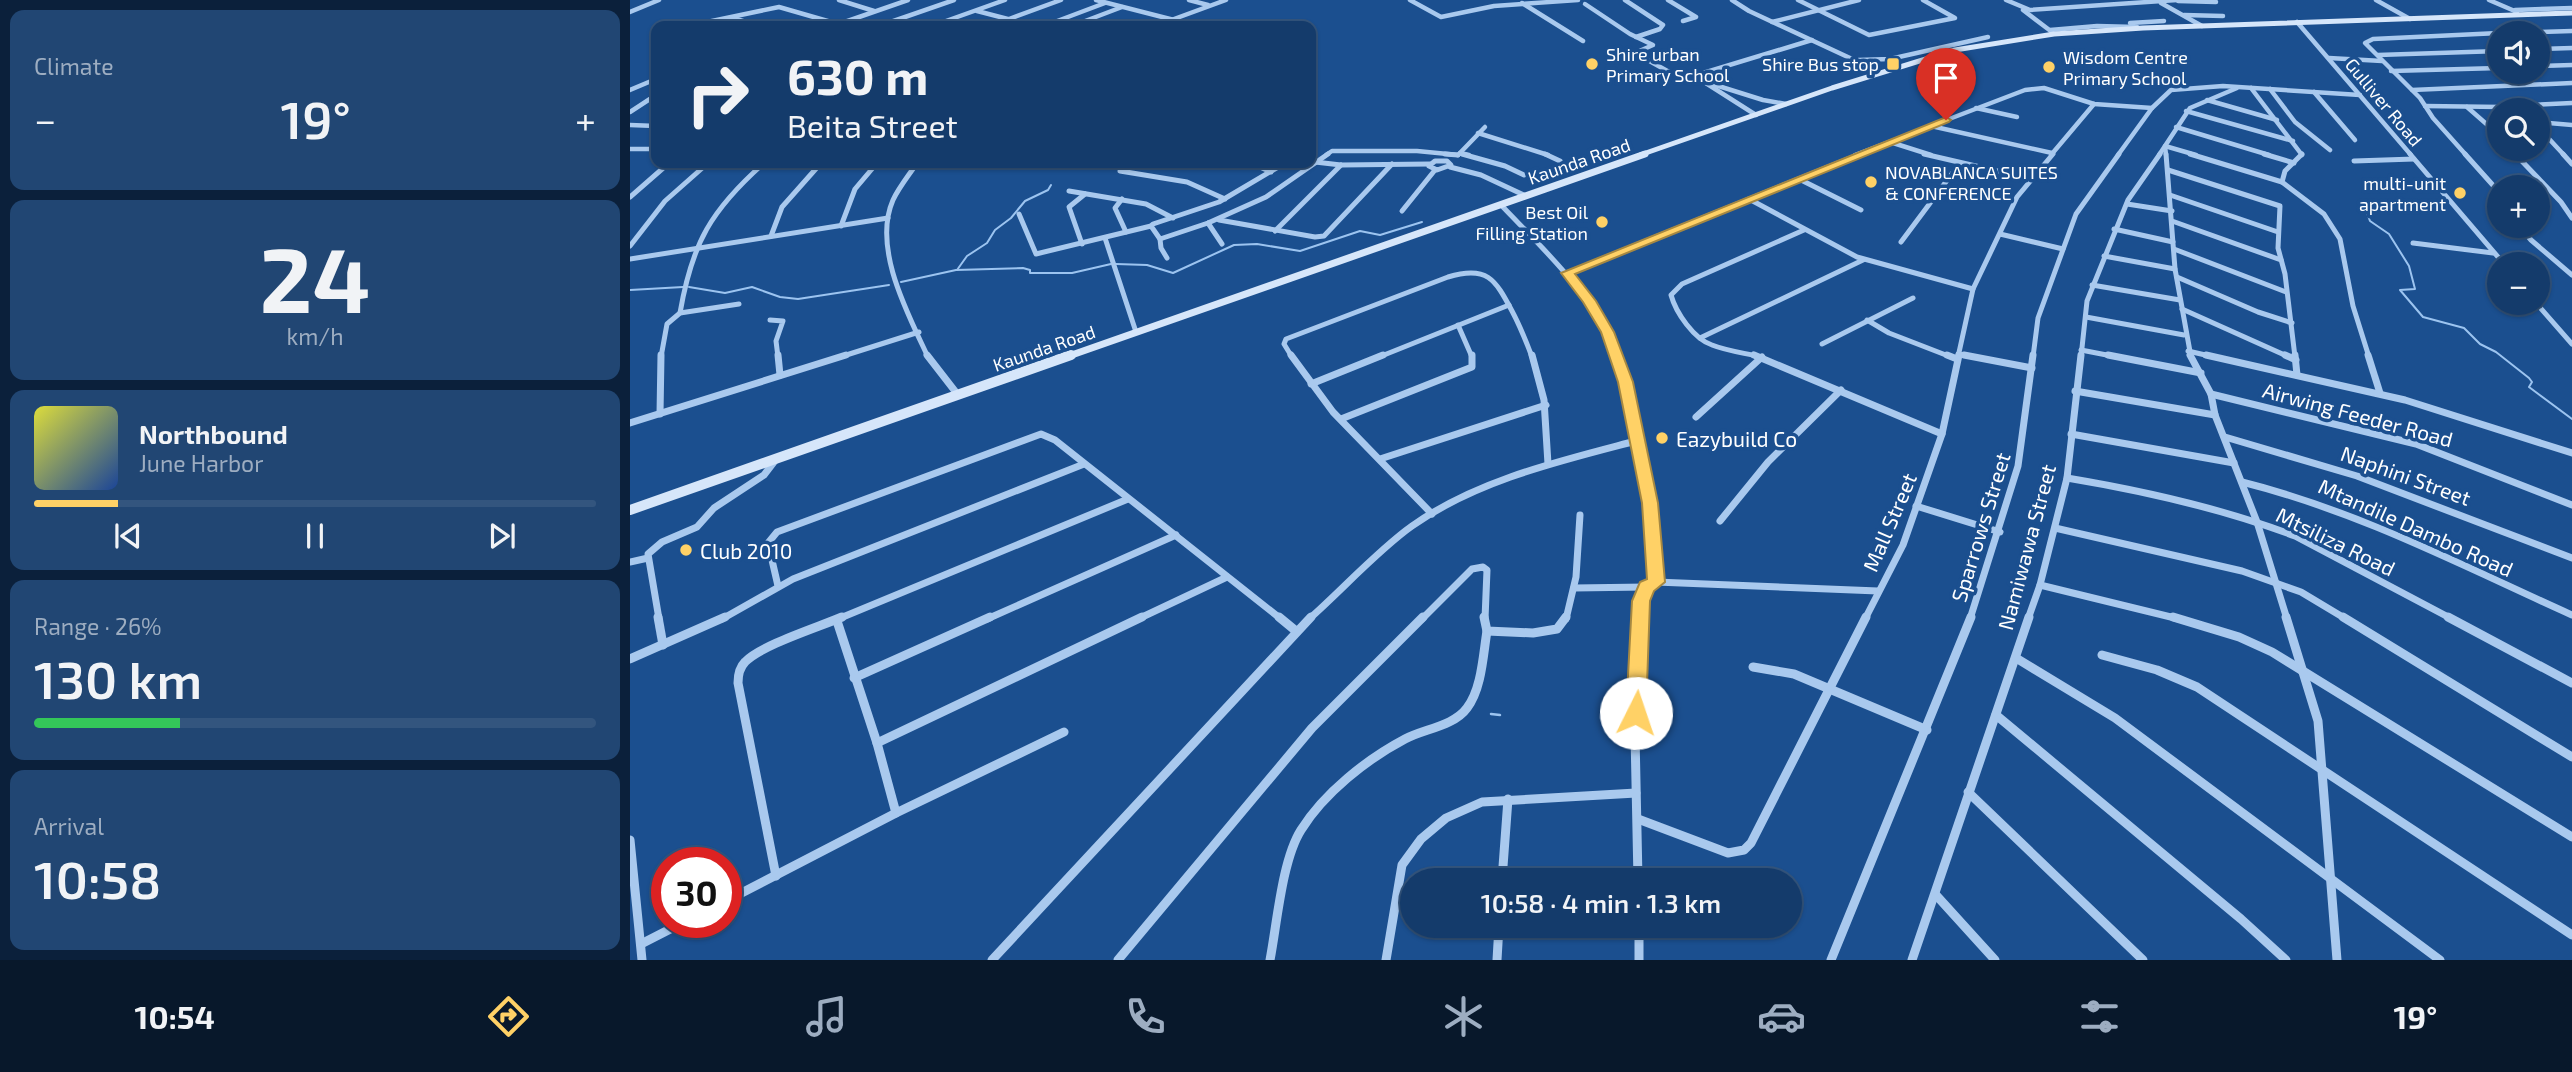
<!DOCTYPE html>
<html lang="en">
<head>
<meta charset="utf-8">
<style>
  :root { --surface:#143b6b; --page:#214673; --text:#f1f3f6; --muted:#9dadc1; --line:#33557e; --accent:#ffd166 }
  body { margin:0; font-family:"Exo 2",sans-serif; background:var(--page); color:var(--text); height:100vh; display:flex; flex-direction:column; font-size:26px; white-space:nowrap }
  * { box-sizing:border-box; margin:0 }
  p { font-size:23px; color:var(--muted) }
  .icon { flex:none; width:38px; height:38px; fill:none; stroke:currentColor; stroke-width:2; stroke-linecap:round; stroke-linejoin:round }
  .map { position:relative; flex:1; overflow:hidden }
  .side { display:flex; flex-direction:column; gap:10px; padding:10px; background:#0b203b; width:630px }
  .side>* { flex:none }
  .top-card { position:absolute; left:21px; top:21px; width:665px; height:147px; border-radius:14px; box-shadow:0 2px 5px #0004,0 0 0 2px var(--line); background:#143b6b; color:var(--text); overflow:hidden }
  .buttons { position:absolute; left:1857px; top:21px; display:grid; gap:14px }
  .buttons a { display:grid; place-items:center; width:63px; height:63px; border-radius:50%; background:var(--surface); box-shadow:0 2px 5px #0004,0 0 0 2px var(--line); font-size:35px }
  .speed { position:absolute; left:21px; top:847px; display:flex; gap:14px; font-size:35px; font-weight:700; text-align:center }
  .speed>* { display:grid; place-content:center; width:91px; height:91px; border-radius:50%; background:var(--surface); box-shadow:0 2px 5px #0004,0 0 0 2px var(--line); line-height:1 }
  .speed .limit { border:10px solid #d22; background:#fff; color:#111 }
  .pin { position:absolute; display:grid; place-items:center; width:60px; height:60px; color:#fff; margin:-72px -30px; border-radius:50% 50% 50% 0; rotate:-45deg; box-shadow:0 0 7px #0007 }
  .pin .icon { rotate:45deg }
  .me { position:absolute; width:77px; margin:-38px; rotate:4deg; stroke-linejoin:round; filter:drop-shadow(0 0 5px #0008) }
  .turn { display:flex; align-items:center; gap:24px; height:147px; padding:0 21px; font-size:32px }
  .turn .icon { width:91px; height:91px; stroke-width:2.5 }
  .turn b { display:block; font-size:49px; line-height:60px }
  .big { font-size:52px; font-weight:600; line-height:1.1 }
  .side .card { flex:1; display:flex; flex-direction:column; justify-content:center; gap:10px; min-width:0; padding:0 24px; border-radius:14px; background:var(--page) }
  .side .dial { align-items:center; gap:0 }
  .dial b { font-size:91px; line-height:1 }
  .song { display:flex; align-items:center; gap:21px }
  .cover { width:84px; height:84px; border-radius:10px; background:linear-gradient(135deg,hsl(60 70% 55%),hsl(220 70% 35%)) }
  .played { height:7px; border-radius:4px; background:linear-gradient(90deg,var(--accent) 15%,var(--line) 15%) }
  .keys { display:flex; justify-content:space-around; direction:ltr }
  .heat { display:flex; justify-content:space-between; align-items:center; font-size:38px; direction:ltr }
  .charge { height:10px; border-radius:5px; background:linear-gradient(90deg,#34c759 26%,var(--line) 0) }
  .trip { position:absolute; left:770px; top:868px; width:402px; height:70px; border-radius:35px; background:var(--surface); box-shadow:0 2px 5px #0004,0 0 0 2px var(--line); font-weight:600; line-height:70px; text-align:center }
  .menu { display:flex; height:112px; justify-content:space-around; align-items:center; background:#08182b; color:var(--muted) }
  .menu .icon { width:49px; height:49px }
  .menu .on { color:var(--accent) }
  .menu b { font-size:32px; color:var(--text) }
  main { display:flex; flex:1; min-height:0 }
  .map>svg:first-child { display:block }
</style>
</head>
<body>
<main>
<section class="side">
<div class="card"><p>Climate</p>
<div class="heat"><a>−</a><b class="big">19°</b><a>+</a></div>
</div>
<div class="card dial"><b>24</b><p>km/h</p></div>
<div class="card">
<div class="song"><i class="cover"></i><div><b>Northbound</b><p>June Harbor</p></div></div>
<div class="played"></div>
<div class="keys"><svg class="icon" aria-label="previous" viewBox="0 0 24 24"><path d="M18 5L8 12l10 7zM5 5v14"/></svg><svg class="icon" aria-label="pause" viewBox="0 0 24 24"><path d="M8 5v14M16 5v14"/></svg><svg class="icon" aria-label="next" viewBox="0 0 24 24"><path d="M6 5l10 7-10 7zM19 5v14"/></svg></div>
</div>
<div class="card"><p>Range · 26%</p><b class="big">130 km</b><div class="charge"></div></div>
<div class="card"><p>Arrival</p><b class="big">10:58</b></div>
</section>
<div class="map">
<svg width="1942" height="960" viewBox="0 0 1942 960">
  <rect width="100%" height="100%" fill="#1b4f8f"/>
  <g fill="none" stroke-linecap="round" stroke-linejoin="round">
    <g stroke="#9cc4f0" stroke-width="2">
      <polyline points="1739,203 1737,213 1740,221 1759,234 1779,266 1785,289 1770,290 1793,317 1834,328 1850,344 1866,352 1899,378 1902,382 1899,387 1942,419"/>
      <polyline points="486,264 517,265 543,273 604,245 627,244 670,251 730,231 750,235 792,222"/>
      <polyline points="327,270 337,256 357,243 365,230 381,218 395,201 418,190 421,185"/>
      <polyline points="271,282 326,270 393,268 400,270 400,273 442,273 481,264"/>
      <polyline points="59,287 95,293 122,287 150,297 168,299 259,285"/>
      <polyline points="0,290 53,287"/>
    </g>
    <polyline stroke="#9cc4f0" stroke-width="2.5" points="861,714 870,715"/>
    <g stroke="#a9c9ee" stroke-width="4.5">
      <polyline points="209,0 244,11"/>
      <polyline points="466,0 544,20"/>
      <polyline points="559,0 578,5"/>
      <polyline points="780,0 811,17 864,6 948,0"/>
      <polyline points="995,0 1033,25 1030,29 1006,37"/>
      <polyline points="1038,0 1066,17 1053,21"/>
      <polyline points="1102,0 1119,11 1250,72"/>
      <polyline points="1168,0 1239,35 1325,18 1293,0"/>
      <polyline points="1376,0 1400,10 1547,0"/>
      <polyline points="1746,0 1780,19"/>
      <polyline points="1859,0 1887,12"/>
      <polyline points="1548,1 1586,2"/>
      <polyline points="892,3 953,41"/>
      <polyline points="1531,3 1572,26"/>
      <polyline points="955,4 1000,34 1023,45 1005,53 1041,73 1071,80 1126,115"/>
      <polyline points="1393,10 1422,32"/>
      <polyline points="1885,10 1942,8"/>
      <polyline points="347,11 405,26"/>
      <polyline points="0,12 29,0"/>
      <polyline points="1554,15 1593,16"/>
      <polyline points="103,18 129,26"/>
      <polyline points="379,19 431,0"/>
      <polyline points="1142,22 1229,0"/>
      <polyline points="1667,22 1781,155"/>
      <polyline points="1500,23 1534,21"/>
      <polyline points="206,25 278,0"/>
      <polyline points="58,26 149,7 208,24"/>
      <polyline points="249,26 324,0"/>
      <polyline points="302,26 375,0"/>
      <polyline points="414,26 475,3"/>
      <polyline points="442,26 492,7"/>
      <polyline points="525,26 596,0"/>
      <polyline points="1420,30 1467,26 1507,27"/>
      <polyline points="1877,33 1942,31"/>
      <polyline points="1908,49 1942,48"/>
      <polyline points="1748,55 1869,51"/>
      <polyline points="1699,58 1752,61"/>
      <polyline points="1228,60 1260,59 1358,37"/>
      <polyline points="1908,66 1942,65"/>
      <polyline points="1761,71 1869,68"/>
      <polyline points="1060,77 1182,40"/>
      <polyline points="1082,84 1133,100 1156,104"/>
      <polyline points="1621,88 1672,155"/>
      <polyline points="1640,89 1665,122 1700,150"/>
      <polyline points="0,90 26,79"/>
      <polyline points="1782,90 1942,83"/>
      <polyline points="1684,92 1725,140"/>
      <polyline points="1577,100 1647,120"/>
      <polyline points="1795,106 1871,107 1886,110"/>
      <polyline points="1879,106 1942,103"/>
      <polyline points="1837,107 1869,135"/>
      <polyline points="1346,108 1387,117"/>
      <polyline points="1556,111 1663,141"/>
      <polyline points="0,112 26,95"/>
      <polyline points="1908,122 1942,125"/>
      <polyline points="0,125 26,126"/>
      <polyline points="1301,126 1422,153"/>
      <polyline points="1546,127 1639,155"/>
      <polyline points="1908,127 1934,155"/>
      <polyline points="848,133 918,155"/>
      <polyline points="1260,142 1301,155"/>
      <polyline points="0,149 26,149"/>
      <polyline points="1881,149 1887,155"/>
      <polyline points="830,153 839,155"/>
      <polyline points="696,155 702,151 787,151 828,155"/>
      <polyline points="828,155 855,127"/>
      <polyline points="1225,155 1395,90 1414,88 1464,104 1522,108"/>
      <polyline points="1421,155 1464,104"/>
      <polyline points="1488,155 1522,108 1541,90 1593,86 1730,95"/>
      <polyline points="1529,155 1535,146 1566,155"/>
      <polyline points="1536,155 1535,146 1560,108 1607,88"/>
      <polyline points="1836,155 1803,118 1790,98 1735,43 1743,39 1869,33"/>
    </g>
    <g stroke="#a9c9ee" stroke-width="5">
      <polyline points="815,154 828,155"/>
      <polyline points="832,154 875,166 894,175"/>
      <polyline points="915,154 930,161"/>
      <polyline points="1294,154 1402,179"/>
      <polyline points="1536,154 1545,269 1561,357"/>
      <polyline points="1560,154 1652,182"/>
      <polyline points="1634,154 1664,163"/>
      <polyline points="1672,154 1655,171 1652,182 1694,214 1710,239 1723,306 1739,357"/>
      <polyline points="1780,154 1874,264"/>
      <polyline points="1835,154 1869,192"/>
      <polyline points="1885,154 1931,202 1942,218"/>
      <polyline points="1933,154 1942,164"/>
      <polygon points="805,161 817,161 821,165 807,170 799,166"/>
      <polyline points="1724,161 1784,159"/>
      <polyline points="685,162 711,165 800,164"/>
      <path d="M 287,163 C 279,175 269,187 263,200 C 242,248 278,314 298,357"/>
      <polyline points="621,163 641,172"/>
      <polyline points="820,167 851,175 896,196"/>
      <polyline points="1538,170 1650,206 1648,248 1655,274 1665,357"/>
      <polyline points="490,171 557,182 595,199"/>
      <polyline points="1169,179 1231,210"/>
      <polyline points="439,191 516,204 543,218"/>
      <polyline points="1540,195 1648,232"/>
      <polyline points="0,197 39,163"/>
      <polyline points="492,199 485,208 496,232"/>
      <polyline points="1119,199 1227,257 1343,289"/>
      <polyline points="1497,204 1542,211"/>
      <path d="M 871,205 C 916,252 964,295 987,357"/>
      <polyline points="772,211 805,170"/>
      <polyline points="389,214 406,254 521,226"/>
      <polyline points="589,220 685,237 694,236 762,164"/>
      <polyline points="1542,221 1651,260"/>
      <polyline points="578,223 592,244"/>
      <polyline points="211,226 225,189 247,163"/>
      <polyline points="1889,226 1901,240 1942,275"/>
      <polyline points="1484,229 1543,242"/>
      <polyline points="645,231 711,165"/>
      <polyline points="1370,234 1433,249"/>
      <polyline points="141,236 152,207 191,163"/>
      <polyline points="475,238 506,332"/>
      <polyline points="530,239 521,226 523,224 589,202 655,163"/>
      <polyline points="1271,242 1330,163"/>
      <polyline points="1783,243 1863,253"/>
      <polyline points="452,244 439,207 455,194"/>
      <polyline points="0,246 35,201 78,163"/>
      <polyline points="1544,249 1656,292"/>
      <polyline points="1474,256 1545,269"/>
      <polyline points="537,258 531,248 530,239 578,223 636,197 698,154"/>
      <polyline points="0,259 258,218"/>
      <polyline points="937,273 1230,154"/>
      <polyline points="1547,277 1628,312 1662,323"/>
      <polyline points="1462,285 1550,300"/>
      <polyline points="1906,303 1942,344"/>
      <polyline points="1552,309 1659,357"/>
      <path d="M 50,313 C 62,243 81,210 134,163"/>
      <polyline points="1456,317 1554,335"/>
      <polyline points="140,320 153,321 146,341 148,357"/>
      <polyline points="1237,320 1259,333 1321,357"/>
      <polyline points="828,325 842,357"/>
      <polyline points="1070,338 1233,260"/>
      <polyline points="1192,344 1283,298"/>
      <polyline points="1451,350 1487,357"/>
      <polyline points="1558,351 1584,357"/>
      <polyline points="1328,354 1343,357"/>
      <polyline points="31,357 37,324 50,313 109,304"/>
      <polyline points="210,357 289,332"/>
      <path d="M 662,357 L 654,344 L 656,339 L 818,277 C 857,265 865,279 882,311 C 890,326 896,341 902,357"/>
      <polyline points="749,357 879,305"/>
      <path d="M 1131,357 C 1115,353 1097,351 1082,345 C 1064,339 1046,313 1041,295 L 1052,284 L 1174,230"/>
      <polyline points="1328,357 1343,289 1387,197 1423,154"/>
      <polyline points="1403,357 1408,318 1446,214 1489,154"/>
      <polyline points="1451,357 1457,301 1498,200 1530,154"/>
    </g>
    <g stroke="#a9c9ee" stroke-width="7">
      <polyline points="148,355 150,375"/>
      <polyline points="297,355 328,395"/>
      <polyline points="661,355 703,412 802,514"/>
      <polyline points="902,355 914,400 918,464"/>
      <path d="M 986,355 C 1013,427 1020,506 1026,582 L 1248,591"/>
      <polyline points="1124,355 1312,434"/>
      <polyline points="1317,355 1327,359"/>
      <polyline points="1334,355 1402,368"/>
      <polyline points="1478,355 1571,373"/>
      <polyline points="1560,355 1581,394 1585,415 1627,522 1657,619"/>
      <polyline points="1576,355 1775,400 1942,453"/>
      <polyline points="1655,355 1666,360"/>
      <polyline points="1665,355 1667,375"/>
      <polyline points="1738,355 1750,393"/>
      <polyline points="681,384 753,355"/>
      <polyline points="1445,391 1585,415"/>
      <polyline points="1581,394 1786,444 1942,505"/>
      <polyline points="30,414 31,355"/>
      <polyline points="1066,417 1132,357"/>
      <polyline points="711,419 842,367 842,355"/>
      <polyline points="0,423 216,355"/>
      <polyline points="1441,434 1604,463"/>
      <polyline points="1595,437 1727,476 1942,558"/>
      <polyline points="750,459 916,405"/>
      <path d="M 1437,478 C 1515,491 1591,508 1665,536 L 1822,619"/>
      <path d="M 1612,482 C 1728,511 1833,566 1942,615"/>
      <polyline points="1286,506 1370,532"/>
      <polyline points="1090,521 1138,462 1211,390"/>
      <polyline points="1425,528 1612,571 1671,592 1716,619"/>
      <polyline points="0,562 18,558"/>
      <polyline points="1410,585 1549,619"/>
      <polyline points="148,586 138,543 147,532 411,434 425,440 651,619"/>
      <polyline points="944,588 1016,587"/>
      <polyline points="29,619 18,554 32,542 67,527 84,508 134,475 147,458"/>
      <polyline points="92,619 163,579 454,464"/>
      <polyline points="208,619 498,499"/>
      <polyline points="357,619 546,535"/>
      <polyline points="508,619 597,577"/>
      <path d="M 679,619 C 711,591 748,550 782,526 C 847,480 930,461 1006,441"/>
      <polyline points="792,619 842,569 853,567 857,570 855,619"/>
      <polyline points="936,619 946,577 950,515"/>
      <polyline points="1011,619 1013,592 1026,582"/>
      <polyline points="1235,619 1273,545 1312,434 1329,355"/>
      <polyline points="1340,619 1388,466 1403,355"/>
      <polyline points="1398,619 1410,585 1437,478 1451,355"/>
    </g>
    <g stroke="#a9c9ee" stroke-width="9">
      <polyline points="28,617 33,645"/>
      <polyline points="649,617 666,631"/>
      <polyline points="854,617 857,631 903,633 927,629 936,617"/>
      <polyline points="1543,617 1609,637 1642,652 1942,837"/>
      <polyline points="1656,617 1688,721 1707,960"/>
      <polyline points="1713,617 1942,757"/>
      <polyline points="1818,617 1942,683"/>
      <polyline points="207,621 247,743 266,813"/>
      <polyline points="1472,655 1527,670 1567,687 1942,935"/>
      <polyline points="1386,658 1485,718 1810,960"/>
      <polyline points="0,659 95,617"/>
      <polyline points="1123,667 1164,674 1297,730"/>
      <polyline points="224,678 360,617"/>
      <polyline points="1366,715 1611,919 1656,960"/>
      <polyline points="247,743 512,617"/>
      <polyline points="1338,792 1513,960"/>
      <polyline points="1008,819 1098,853 1114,850 1121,843 1236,617"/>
      <polyline points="0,840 12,960"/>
      <path d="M 146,876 L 108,683 C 108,675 109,668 115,662 C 131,645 189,627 212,617"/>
      <polyline points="872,880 878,799"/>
      <polyline points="1008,880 1005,734 1012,617"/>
      <polyline points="1306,895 1365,960"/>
      <polyline points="96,901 266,813 434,732"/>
      <polyline points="1009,926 1009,960"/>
      <polyline points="11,944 54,922"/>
      <polyline points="362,960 681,617"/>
      <polyline points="488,960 682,728 793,617"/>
      <path d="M 640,960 C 647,924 652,860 671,830 C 694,793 737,759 775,739 C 794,729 824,726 837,708 C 852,688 853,655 857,631"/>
      <polyline points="756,960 772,865 791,839 816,818 852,802 1006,793"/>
      <polyline points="867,960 869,926"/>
      <polyline points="1201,960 1341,617"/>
      <polyline points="1282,960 1399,617"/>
    </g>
    <polyline stroke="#d6e6fa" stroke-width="5" points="1010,155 1202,88 1325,50 1424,34 1513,28 1942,13"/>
    <polyline stroke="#d6e6fa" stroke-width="7" points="436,357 1015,154"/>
    <polyline stroke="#d6e6fa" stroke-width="10" points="0,510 441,355"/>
  </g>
  <polygon fill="#ffd166" stroke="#a68842" stroke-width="2" points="1316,117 1321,120 1319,122 945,274 966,301 984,332 1003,382 1028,503 1035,582 1024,591 1020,601 1016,713 1013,719 1006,721 999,719 996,713 1002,601 1010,582 1017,579 1012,503 988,382 971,332 953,302 931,273"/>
  <g fill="#ffd166" stroke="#1b4f8f" stroke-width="2.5">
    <circle cx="962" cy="64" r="7"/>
    <rect x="1256" y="57" width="14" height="14" rx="3.5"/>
    <circle cx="1419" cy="67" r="7"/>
    <circle cx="1241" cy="182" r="7"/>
    <circle cx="1830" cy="193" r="7"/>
    <circle cx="972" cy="222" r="7"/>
    <circle cx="1032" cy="438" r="7"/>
    <circle cx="56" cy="550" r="7"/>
  </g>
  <g text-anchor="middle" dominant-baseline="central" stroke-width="7" stroke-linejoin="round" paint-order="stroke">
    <g font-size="18" fill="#fff" stroke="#1b4f8f" text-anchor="start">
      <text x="976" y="54">Shire urban<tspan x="976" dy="21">Primary School</tspan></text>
      <text x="1433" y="57">Wisdom Centre<tspan x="1433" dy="21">Primary School</tspan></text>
      <text x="1249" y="64" text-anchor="end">Shire Bus stop</text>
      <text x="1255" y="172">NOVABLANCA SUITES<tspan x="1255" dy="21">&amp; CONFERENCE</tspan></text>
      <text x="1816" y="183" text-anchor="end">multi-unit<tspan x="1816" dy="21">apartment</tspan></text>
      <text x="958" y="212" text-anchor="end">Best Oil<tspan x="958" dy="21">Filling Station</tspan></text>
    </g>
    <g font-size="18" fill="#fff" stroke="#1b4f8f">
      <text transform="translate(1754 102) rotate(50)">Gulliver Road</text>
      <text transform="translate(949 161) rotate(-19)">Kaunda Road</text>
      <text transform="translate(414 348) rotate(-19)">Kaunda Road</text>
    </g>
    <g font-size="21" fill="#fff" stroke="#1b4f8f">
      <text transform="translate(1728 414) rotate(15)">Airwing Feeder Road</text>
      <text transform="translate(1776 475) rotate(20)">Naphini Street</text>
      <text transform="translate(1259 522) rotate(-67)">Mall Street</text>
      <text transform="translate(1350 527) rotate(-73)">Sparrows Street</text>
      <text transform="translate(1786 527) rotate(24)">Mtandile Dambo Road</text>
      <text transform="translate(1706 541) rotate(26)">Mtsiliza Road</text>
      <text transform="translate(1396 547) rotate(-75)">Namiwawa Street</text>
    </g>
    <g font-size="21" fill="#fff" stroke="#1b4f8f" text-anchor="start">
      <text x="1046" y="438">Eazybuild Co</text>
      <text x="70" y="550">Club 2010</text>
    </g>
  </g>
</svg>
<div class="buttons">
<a><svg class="icon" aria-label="sound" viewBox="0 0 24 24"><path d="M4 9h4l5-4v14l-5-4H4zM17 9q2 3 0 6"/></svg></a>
<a><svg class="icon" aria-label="search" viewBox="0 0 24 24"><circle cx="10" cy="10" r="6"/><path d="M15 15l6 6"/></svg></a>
<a>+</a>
<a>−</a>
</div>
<div class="speed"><div class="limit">30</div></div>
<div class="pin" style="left:1316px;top:120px;background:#d93025"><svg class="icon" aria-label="arrive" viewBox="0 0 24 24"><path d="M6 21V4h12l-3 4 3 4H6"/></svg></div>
<svg class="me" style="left:1006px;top:713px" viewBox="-20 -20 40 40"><circle r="19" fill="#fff"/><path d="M0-13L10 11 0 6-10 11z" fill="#ffd166"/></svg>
<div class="trip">10:58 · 4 min · 1.3 km</div>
<div class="top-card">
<div class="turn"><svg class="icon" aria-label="right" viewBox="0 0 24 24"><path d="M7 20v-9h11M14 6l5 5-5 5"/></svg><div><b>630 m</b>Beita Street</div></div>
</div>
</div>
</main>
<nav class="menu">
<b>10:54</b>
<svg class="icon on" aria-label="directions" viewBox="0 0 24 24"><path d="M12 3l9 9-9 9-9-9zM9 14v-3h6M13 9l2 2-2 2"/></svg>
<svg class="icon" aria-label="music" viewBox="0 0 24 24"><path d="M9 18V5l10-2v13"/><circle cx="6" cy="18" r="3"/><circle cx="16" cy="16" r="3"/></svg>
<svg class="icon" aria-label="phone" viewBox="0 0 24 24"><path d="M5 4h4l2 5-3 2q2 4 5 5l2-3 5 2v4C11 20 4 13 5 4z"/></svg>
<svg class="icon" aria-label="climate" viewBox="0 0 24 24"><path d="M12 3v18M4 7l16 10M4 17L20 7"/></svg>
<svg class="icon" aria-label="car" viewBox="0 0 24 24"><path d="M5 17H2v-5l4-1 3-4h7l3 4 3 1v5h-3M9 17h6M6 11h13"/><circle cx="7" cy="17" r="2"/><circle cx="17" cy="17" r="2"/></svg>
<svg class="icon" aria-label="filters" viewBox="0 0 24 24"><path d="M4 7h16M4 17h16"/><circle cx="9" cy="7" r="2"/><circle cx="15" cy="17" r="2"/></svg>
<b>19°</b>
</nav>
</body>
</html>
